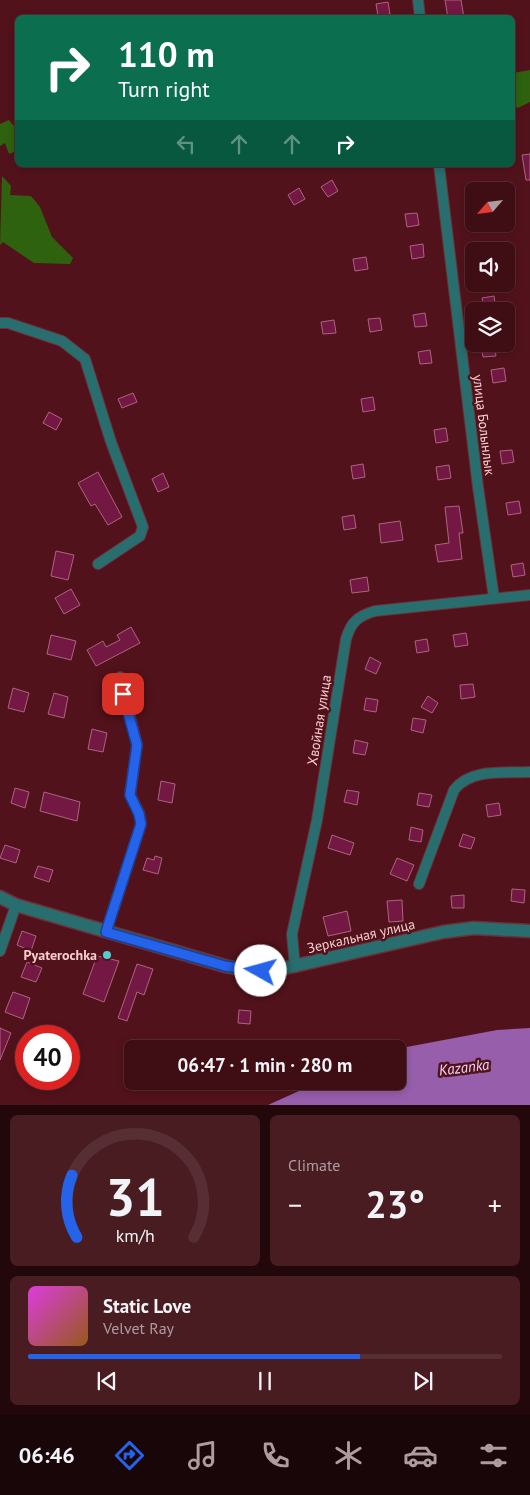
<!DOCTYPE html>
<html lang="en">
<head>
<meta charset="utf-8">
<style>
  :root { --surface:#3e0e14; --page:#491c22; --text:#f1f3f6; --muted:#ad9ca0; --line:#572e34; --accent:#2563eb }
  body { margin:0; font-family:"PT Sans",sans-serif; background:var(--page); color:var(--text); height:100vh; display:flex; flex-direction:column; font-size:19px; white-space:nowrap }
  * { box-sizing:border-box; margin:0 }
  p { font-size:16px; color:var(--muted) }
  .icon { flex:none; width:28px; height:28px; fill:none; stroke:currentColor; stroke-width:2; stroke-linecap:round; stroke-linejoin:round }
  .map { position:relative; height:1105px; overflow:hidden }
  .sheet { display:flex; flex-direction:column; gap:10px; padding:10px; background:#22080b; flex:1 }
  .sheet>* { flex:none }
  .hud { position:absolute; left:15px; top:15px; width:500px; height:152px; border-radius:8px; box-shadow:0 2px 8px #0003,0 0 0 1px var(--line); background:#0b6e4f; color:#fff; overflow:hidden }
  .needle { width:32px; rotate:242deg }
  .buttons { position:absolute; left:465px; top:182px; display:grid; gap:10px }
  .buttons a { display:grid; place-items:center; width:50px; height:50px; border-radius:8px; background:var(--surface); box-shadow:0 2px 8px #0003,0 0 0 1px var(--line); font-size:25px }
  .speed { position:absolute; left:15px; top:1025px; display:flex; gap:10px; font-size:25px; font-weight:700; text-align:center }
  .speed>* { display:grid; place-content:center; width:65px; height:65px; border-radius:50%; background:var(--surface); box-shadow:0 2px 8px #0003,0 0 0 1px var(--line); line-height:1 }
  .speed .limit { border:8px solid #d22; background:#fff; color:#111 }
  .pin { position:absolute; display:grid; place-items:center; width:42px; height:42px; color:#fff; margin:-21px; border-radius:10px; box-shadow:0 2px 8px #0006 }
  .me { position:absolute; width:55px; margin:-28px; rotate:277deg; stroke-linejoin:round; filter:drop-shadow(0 0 4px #0008) }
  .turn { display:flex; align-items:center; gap:18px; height:105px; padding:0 20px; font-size:22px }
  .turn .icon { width:65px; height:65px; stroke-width:2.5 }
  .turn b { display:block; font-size:35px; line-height:42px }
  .lanes { display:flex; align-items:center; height:48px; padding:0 20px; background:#0003; justify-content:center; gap:25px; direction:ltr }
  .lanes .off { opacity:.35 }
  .big { font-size:38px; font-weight:700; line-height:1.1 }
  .sheet .widget { flex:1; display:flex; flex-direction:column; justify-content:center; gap:8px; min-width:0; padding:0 18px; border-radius:8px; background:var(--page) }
  .sheet .dial { align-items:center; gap:0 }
  .dial svg { height:130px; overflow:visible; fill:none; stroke:var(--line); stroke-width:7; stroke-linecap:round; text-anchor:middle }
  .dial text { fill:var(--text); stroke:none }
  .song { display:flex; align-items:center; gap:15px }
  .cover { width:60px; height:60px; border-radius:8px; background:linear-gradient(135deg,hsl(300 70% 55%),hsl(30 70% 35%)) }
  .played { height:5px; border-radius:2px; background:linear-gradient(90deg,var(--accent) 70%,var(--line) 70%) }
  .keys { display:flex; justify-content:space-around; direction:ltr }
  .heat { display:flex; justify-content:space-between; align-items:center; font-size:28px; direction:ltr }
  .sheet .tiles { flex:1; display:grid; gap:10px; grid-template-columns:1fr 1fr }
  .widget:last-child { grid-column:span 2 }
  .trip { position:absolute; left:124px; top:1040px; width:282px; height:50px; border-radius:8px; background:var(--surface); box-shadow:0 2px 8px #0003,0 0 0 1px var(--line); font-weight:700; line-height:50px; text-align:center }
  .dock { display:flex; height:80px; justify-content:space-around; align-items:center; background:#190608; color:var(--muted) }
  .dock .icon { width:35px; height:35px }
  .dock .on { color:var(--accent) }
  .dock b { font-size:22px; color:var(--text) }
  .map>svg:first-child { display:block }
</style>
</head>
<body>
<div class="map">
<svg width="530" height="1105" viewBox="0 0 530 1105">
  <rect width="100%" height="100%" fill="#52121b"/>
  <g fill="#2e620f">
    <polygon points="530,70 530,102 518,108 513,105 513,73"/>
    <polygon points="9,120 18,131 14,152 9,154 5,143 0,146 0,124"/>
    <polygon points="2,176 11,186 10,195 31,196 40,207 52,237 73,258 70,264 34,263 3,242 0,245"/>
  </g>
  <polygon fill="#975eab" points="530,1028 530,1105 268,1105 321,1081 398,1081 396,1049 497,1030"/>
  <g fill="#731843" stroke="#ab657f">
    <polygon points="445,0 461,0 464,18 448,18"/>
    <polygon points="388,2 390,14 378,16 376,4"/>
    <polygon points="530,154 530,180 526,180 522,155"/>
    <polygon points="332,180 338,191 328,197 321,187"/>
    <polygon points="299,188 305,199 294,205 288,195"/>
    <polygon points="417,213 419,225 407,227 405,214"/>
    <polygon points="423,244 424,257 412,259 410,246"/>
    <polygon points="366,257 368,269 355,271 353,259"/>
    <polygon points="494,296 496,309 484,310 482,298"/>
    <polygon points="425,313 427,326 415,327 413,315"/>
    <polygon points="380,318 382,330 370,332 368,319"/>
    <polygon points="334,320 336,333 323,334 321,322"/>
    <polygon points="494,344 496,356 483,357 481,345"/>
    <polygon points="430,350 432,363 420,364 418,352"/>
    <polygon points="504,368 506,381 493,383 491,370"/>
    <polygon points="133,393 137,402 122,408 118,399"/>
    <polygon points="373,397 375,410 363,412 361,399"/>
    <polygon points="49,412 62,419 56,430 43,423"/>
    <polygon points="446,428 448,441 436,443 434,430"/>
    <polygon points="512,450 514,462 502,464 500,451"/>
    <polygon points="363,464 365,477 353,479 351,466"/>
    <polygon points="449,465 451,478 438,480 436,467"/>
    <polygon points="98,472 122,517 108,525 95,504 91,506 78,483"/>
    <polygon points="163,473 169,487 158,492 152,479"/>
    <polygon points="519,501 521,513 508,515 506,503"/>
    <polygon points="459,506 463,533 459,533 462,559 438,562 435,545 449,543 445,507"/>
    <polygon points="354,515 356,528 344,530 342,517"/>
    <polygon points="400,521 403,540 381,543 379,524"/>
    <polygon points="56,551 74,555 68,580 51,576"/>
    <polygon points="523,563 525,575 513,577 511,565"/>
    <polygon points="367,577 369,591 352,593 350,580"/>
    <polygon points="71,589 80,605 64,614 55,598"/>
    <polygon points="131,627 140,643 96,666 87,650 103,641 106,647 120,640 117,635"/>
    <polygon points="466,633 468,645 455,647 453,635"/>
    <polygon points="51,635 76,641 71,660 47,654"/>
    <polygon points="427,639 429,651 417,653 415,641"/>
    <polygon points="370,657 381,663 376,674 365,669"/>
    <polygon points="473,684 475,697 461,699 460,685"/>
    <polygon points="13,688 29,693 24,712 8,708"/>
    <polygon points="54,693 68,697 64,718 48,714"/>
    <polygon points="428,696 438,703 432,713 421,707"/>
    <polygon points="366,698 378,700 376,712 364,710"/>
    <polygon points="413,718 426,720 423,733 411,730"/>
    <polygon points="92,729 107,733 103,752 88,749"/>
    <polygon points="355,740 368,743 365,755 353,753"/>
    <polygon points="161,781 175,784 172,803 158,800"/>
    <polygon points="15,788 29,792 25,808 11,803"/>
    <polygon points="347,790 359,792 357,805 344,802"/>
    <polygon points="44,792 80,802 77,821 40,811"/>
    <polygon points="419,793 432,795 429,807 417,805"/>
    <polygon points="499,803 501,815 488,817 486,805"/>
    <polygon points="411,827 423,830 421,842 409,840"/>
    <polygon points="463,834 475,838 471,849 459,846"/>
    <polygon points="332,835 354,843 350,855 328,848"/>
    <polygon points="5,845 20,850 16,863 0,858"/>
    <polygon points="155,856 162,858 158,874 143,870 147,858 154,860"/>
    <polygon points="397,858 414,865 407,881 390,874"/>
    <polygon points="38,866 53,870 49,882 34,877"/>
    <polygon points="512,889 525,890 524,903 511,901"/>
    <polygon points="464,895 464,908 452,908 451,896"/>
    <polygon points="402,900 403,921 389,922 387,901"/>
    <polygon points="347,911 351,931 328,936 323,917"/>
    <polygon points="22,931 36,936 31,951 17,945"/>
    <polygon points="97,956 119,961 104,1002 83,994"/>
    <polygon points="27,962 42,968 36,982 21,977"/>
    <polygon points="137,964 153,969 144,995 137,992 127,1021 118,1018"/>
    <polygon points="13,992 30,998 23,1019 5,1012"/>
    <polygon points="239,1010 251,1011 250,1024 238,1023"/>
    <polygon points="0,1028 11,1033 0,1060"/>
  </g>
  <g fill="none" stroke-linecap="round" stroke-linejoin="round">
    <g stroke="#6c3038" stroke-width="12">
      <g id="minor">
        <polyline points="418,0 420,18"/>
        <polyline points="439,165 478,487 494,598"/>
        <polyline points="0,323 8,323 62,341 85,359 111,442 143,527 140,536 98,564"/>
        <path d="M 419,884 L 454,790 C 470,768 505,773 530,772"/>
        <polyline points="106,932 141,824 139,813 130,795 137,745 120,677"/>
        <polyline points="0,951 16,905"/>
        <path d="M 295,967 L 292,934 L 317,820 L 346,639 C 351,622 358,616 375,611 L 530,595"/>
      </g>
    </g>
    <g stroke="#6c3038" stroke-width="15">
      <polyline id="tertiary" points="0,897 16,905 225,966 249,971 272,971 443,932 474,928 530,931"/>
    </g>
    <use href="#minor" stroke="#286e6f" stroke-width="10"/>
    <use href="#tertiary" stroke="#286e6f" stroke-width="12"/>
  </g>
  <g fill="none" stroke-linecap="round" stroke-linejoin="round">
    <g stroke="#184099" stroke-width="12">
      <polyline id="route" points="123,694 137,745 130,795 139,814 141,824 106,932 225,966 261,971"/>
    </g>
    <use href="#route" stroke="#2563eb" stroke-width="9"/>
  </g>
  <circle fill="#52cdcf" stroke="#52121b" stroke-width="2" cx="107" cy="955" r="5"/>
  <g text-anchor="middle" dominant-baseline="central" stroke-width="5" stroke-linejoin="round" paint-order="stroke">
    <g font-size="14" fill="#f7cecf" stroke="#52121b">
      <text transform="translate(484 425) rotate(83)">улица Болынлык</text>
      <text transform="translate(319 720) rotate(-81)">Хвойная улица</text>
      <text transform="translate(361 936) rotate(-13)">Зеркальная улица</text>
    </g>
    <g font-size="14" font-weight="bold" fill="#f7cecf" stroke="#52121b" text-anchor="end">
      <text x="97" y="955">Pyaterochka</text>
    </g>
    <g font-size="15" font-style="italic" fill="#f3d5fe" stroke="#52121b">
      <text transform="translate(464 1067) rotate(-7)">Kazanka</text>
    </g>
  </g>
</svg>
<div class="buttons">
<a><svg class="needle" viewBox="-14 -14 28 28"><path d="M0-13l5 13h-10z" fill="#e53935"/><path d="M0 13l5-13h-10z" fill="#ad9ca0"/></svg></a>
<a><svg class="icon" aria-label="sound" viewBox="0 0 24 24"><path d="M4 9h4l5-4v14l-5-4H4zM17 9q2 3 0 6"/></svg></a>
<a><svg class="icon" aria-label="layers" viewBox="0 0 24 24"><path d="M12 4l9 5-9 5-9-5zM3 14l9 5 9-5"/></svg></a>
</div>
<div class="speed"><div class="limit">40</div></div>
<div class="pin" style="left:123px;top:694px;background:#d93025"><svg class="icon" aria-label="arrive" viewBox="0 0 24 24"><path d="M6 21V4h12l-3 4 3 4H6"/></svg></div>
<svg class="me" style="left:261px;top:971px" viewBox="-20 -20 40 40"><circle r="19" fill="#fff"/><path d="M0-13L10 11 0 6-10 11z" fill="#2563eb"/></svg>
<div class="trip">06:47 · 1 min · 280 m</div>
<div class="hud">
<div class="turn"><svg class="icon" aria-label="right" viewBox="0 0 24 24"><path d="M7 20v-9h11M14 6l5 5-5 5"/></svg><div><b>110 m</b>Turn right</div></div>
<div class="lanes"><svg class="icon off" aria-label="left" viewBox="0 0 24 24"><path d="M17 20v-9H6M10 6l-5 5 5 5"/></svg><svg class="icon off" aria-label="ahead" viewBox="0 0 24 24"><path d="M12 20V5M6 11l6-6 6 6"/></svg><svg class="icon off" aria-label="ahead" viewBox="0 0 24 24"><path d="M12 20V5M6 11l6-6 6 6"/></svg><svg class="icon" aria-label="right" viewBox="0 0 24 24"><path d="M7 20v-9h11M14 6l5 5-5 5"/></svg></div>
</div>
</div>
<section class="sheet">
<div class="tiles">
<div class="widget dial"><svg viewBox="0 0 100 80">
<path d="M14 69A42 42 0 1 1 86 69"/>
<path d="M14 69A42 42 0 0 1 11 31" stroke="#2563eb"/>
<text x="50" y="56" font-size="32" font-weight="700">31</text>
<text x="50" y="72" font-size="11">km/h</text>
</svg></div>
<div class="widget"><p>Climate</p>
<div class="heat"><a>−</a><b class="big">23°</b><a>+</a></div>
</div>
<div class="widget">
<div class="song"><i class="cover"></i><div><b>Static Love</b><p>Velvet Ray</p></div></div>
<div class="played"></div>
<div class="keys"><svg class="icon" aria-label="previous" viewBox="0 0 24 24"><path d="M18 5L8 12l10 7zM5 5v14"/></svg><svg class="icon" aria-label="pause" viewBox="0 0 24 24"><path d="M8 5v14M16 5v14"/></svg><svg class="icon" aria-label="next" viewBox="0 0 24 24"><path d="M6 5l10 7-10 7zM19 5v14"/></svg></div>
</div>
</div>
</section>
<nav class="dock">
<b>06:46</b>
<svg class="icon on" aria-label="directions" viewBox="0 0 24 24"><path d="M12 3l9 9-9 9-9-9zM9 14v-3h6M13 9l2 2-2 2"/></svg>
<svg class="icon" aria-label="music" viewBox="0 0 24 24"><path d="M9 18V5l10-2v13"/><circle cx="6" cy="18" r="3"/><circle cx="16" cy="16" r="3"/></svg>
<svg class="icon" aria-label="phone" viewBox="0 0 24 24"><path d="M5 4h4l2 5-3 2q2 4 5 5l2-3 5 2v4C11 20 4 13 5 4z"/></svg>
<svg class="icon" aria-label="climate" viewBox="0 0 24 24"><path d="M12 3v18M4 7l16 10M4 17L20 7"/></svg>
<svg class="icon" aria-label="car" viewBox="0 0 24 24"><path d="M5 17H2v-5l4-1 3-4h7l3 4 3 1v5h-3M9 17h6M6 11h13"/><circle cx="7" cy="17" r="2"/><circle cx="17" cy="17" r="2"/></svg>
<svg class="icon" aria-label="filters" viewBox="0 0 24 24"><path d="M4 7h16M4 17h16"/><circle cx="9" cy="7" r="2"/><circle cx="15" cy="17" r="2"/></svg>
</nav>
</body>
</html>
